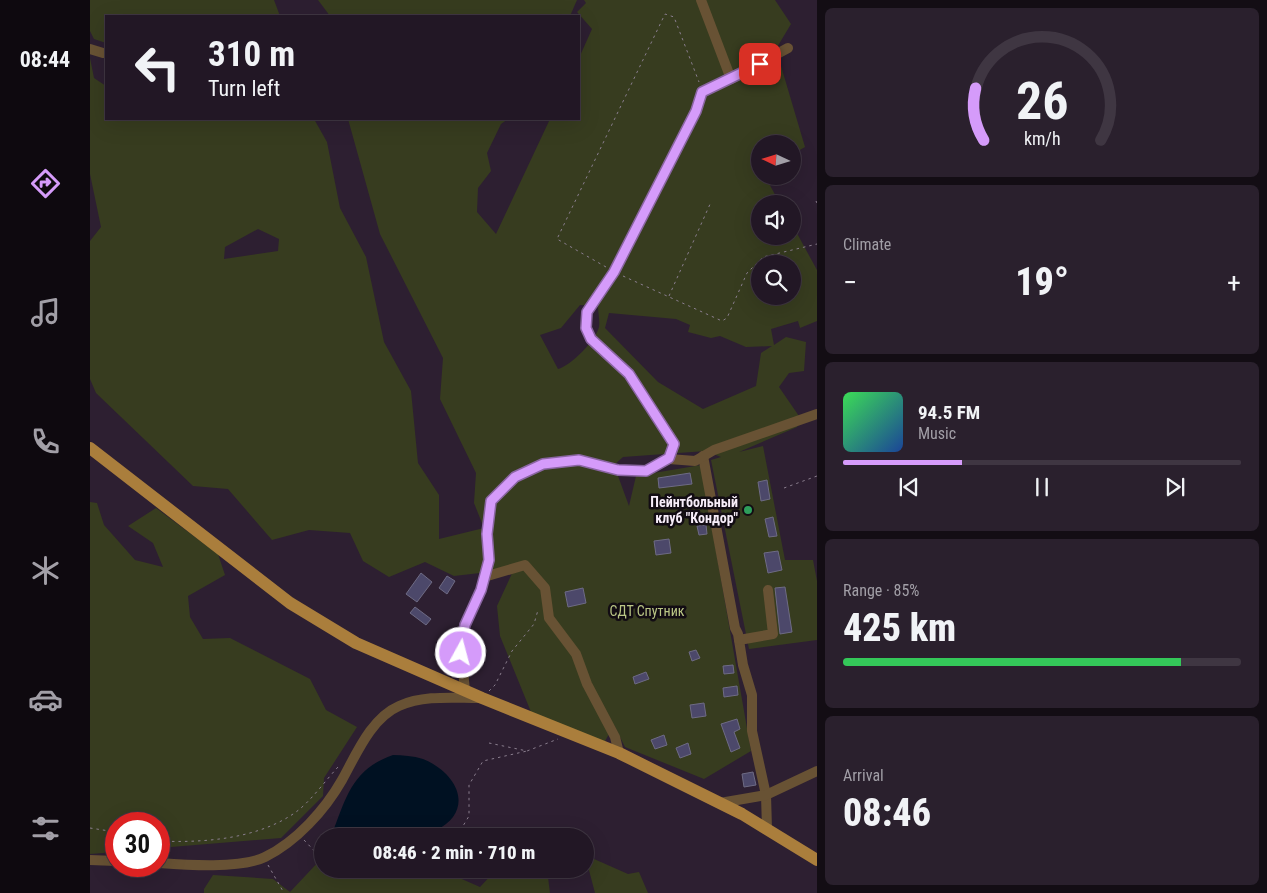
<!DOCTYPE html>
<html lang="en">
<head>
<meta charset="utf-8">
<style>
  :root { --surface:#221725; --page:#2a202d; --text:#f1f3f6; --muted:#a29fa7; --line:#3f3642; --accent:#d59bfa }
  body { margin:0; font-family:"Roboto Condensed",sans-serif; background:var(--page); color:var(--text); height:100vh; display:flex; flex-direction:column; font-size:19px; white-space:nowrap }
  * { box-sizing:border-box; margin:0 }
  p { font-size:16px; color:var(--muted) }
  .icon { flex:none; width:28px; height:28px; fill:none; stroke:currentColor; stroke-width:2; stroke-linecap:round; stroke-linejoin:round }
  .map { position:relative; flex:1; overflow:hidden }
  .drawer { display:flex; flex-direction:column; gap:8px; padding:8px; background:#130d14; width:450px }
  .drawer>* { flex:none }
  .banner { position:absolute; left:15px; top:15px; width:475px; height:105px; border-radius:0px; box-shadow:0 5px 20px #0002,0 0 0 1px var(--line); background:#221725; color:var(--text); overflow:hidden }
  .needle { width:32px; rotate:274deg }
  .buttons { position:absolute; left:661px; top:135px; display:grid; gap:10px }
  .buttons a { display:grid; place-items:center; width:50px; height:50px; border-radius:50%; background:var(--surface); box-shadow:0 5px 20px #0002,0 0 0 1px var(--line); font-size:25px }
  .speed { position:absolute; left:15px; top:812px; display:flex; gap:10px; font-size:25px; font-weight:700; text-align:center }
  .speed>* { display:grid; place-content:center; width:65px; height:65px; border-radius:50%; background:var(--surface); box-shadow:0 5px 20px #0002,0 0 0 1px var(--line); line-height:1 }
  .speed .limit { border:8px solid #d22; background:#fff; color:#111 }
  .pin { position:absolute; display:grid; place-items:center; width:42px; height:42px; color:#fff; margin:-21px; border-radius:10px; box-shadow:0 2px 8px #0006 }
  .me { position:absolute; width:55px; margin:-28px; rotate:7deg; stroke-linejoin:round; filter:drop-shadow(0 0 4px #0008) }
  .turn { display:flex; align-items:center; gap:18px; height:105px; padding:0 20px; font-size:22px }
  .turn .icon { width:65px; height:65px; stroke-width:2.5 }
  .turn b { display:block; font-size:35px; line-height:42px }
  .big { font-size:38px; font-weight:800; line-height:1.1 }
  .drawer .widget { flex:1; display:flex; flex-direction:column; justify-content:center; gap:8px; min-width:0; padding:0 18px; border-radius:8px; background:var(--page) }
  .drawer .dial { align-items:center; gap:0 }
  .dial svg { height:130px; overflow:visible; fill:none; stroke:var(--line); stroke-width:7; stroke-linecap:round; text-anchor:middle }
  .dial text { fill:var(--text); stroke:none }
  .song { display:flex; align-items:center; gap:15px }
  .cover { width:60px; height:60px; border-radius:8px; background:linear-gradient(135deg,hsl(130 70% 55%),hsl(220 70% 35%)) }
  .played { height:5px; border-radius:2px; background:linear-gradient(90deg,var(--accent) 30%,var(--line) 30%) }
  .keys { display:flex; justify-content:space-around; direction:ltr }
  .heat { display:flex; justify-content:space-between; align-items:center; font-size:28px; direction:ltr }
  .charge { height:8px; border-radius:4px; background:linear-gradient(90deg,#34c759 85%,var(--line) 0) }
  .trip { position:absolute; left:224px; top:828px; width:280px; height:50px; border-radius:25px; background:var(--surface); box-shadow:0 5px 20px #0002,0 0 0 1px var(--line); font-weight:800; line-height:50px; text-align:center }
  main { display:flex; flex:1; min-height:0 }
  .dock { display:flex; flex-direction:column; width:90px; justify-content:space-around; align-items:center; background:#0e090f; color:var(--muted) }
  .dock .icon { width:35px; height:35px }
  .dock .on { color:var(--accent) }
  .dock b { font-size:22px; color:var(--text) }
  .map>svg:first-child { display:block }
</style>
</head>
<body>
<main>
<nav class="dock">
<b>08:44</b>
<svg class="icon on" aria-label="directions" viewBox="0 0 24 24"><path d="M12 3l9 9-9 9-9-9zM9 14v-3h6M13 9l2 2-2 2"/></svg>
<svg class="icon" aria-label="music" viewBox="0 0 24 24"><path d="M9 18V5l10-2v13"/><circle cx="6" cy="18" r="3"/><circle cx="16" cy="16" r="3"/></svg>
<svg class="icon" aria-label="phone" viewBox="0 0 24 24"><path d="M5 4h4l2 5-3 2q2 4 5 5l2-3 5 2v4C11 20 4 13 5 4z"/></svg>
<svg class="icon" aria-label="climate" viewBox="0 0 24 24"><path d="M12 3v18M4 7l16 10M4 17L20 7"/></svg>
<svg class="icon" aria-label="car" viewBox="0 0 24 24"><path d="M5 17H2v-5l4-1 3-4h7l3 4 3 1v5h-3M9 17h6M6 11h13"/><circle cx="7" cy="17" r="2"/><circle cx="17" cy="17" r="2"/></svg>
<svg class="icon" aria-label="filters" viewBox="0 0 24 24"><path d="M4 7h16M4 17h16"/><circle cx="9" cy="7" r="2"/><circle cx="15" cy="17" r="2"/></svg>
</nav>
<div class="map">
<svg width="727" height="893" viewBox="0 0 727 893">
  <rect width="100%" height="100%" fill="#2d1f31"/>
  <g fill="#373c1f" fill-rule="evenodd">
    <polygon points="0,0 184,0 190,16 16,16 16,43 4,39 0,31"/>
    <polygon points="228,0 487,0 480,16 240,16"/>
    <path d="M 494,0 L 685,0 L 701,24 L 686,49 L 715,147 L 703,154 L 702,144 L 670,144 L 670,176 L 675,176 L 690,204 L 670,204 L 670,236 L 702,236 L 703,226 L 727,270 L 727,321 L 710,328 L 708,321 L 681,329 L 684,345 L 696,337 L 716,342 L 714,371 L 699,373 L 689,387 L 711,419 L 707,427 L 649,452 L 673,446 L 695,560 L 723,560 L 727,581 L 727,640 L 659,649 L 621,460 L 631,457 L 616,451 L 533,457 L 524,465 L 539,506 L 546,476 L 611,465 L 661,751 L 614,779 L 535,747 L 524,725 L 514,743 L 441,712 L 410,636 L 407,606 L 424,569 L 364,576 L 335,562 L 299,577 L 273,561 L 260,533 L 219,530 L 182,540 L 138,489 L 103,486 L 6,393 L 0,379 L 0,241 L 11,227 L 0,174 L 0,58 L 4,78 L 16,86 L 16,119 L 224,119 L 237,142 L 250,208 L 276,257 L 294,342 L 321,391 L 328,463 L 349,495 L 349,539 L 394,528 L 384,503 L 386,473 L 350,399 L 353,358 L 290,234 L 258,119 L 418,119 L 411,124 L 397,153 L 401,171 L 388,188 L 387,212 L 406,234 L 460,119 L 489,119 L 489,58 L 502,29 L 487,12 L 496,3 ZM 168,229 L 189,239 L 188,251 L 134,259 L 135,247 ZM 670,264 L 702,264 L 702,296 L 670,296 ZM 490,305 L 508,306 C 508,312 510,321 509,327 C 506,340 481,366 468,369 L 450,335 L 471,328 ZM 519,313 L 586,319 L 600,325 L 598,332 L 621,338 L 630,336 L 656,347 L 682,346 L 671,353 L 666,386 L 613,409 L 568,382 L 515,328 Z"/>
    <polygon points="0,502 7,503 14,525 45,560 73,567 63,543 38,526 66,508 128,554 135,575 98,596 100,617 113,639 140,638 220,679 236,710 267,727 234,778 233,796 191,838 69,848 69,824 26,824 26,852 0,854"/>
    <polygon points="495,855 538,874 549,872 558,893 505,893"/>
    <polygon points="232,858 232,869 279,869 296,875 330,869 349,869 390,887 407,869 457,869 460,893 114,893 114,889 123,875 183,879 200,892"/>
  </g>
  <path fill="#012" d="M 303,755 C 313,755 323,756 333,759 C 368,773 386,811 345,831 C 323,842 270,836 243,836 L 242,834 C 256,798 262,769 303,755 Z"/>
  <g fill="#4c486a" stroke="#6e6b84">
    <polygon points="600,473 602,484 569,488 568,478"/>
    <polygon points="677,480 680,499 671,501 668,482"/>
    <polygon points="683,517 687,536 679,537 675,519"/>
    <polygon points="616,525 617,534 609,535 607,526"/>
    <polygon points="579,539 581,553 566,555 564,541"/>
    <polygon points="688,551 692,570 678,573 674,553"/>
    <polygon points="331,573 342,582 327,602 316,594"/>
    <polygon points="357,576 365,581 357,594 349,588"/>
    <polygon points="695,587 702,632 690,634 685,588"/>
    <polygon points="493,588 496,603 478,607 475,592"/>
    <polygon points="325,607 341,619 336,625 320,613"/>
    <polygon points="606,650 610,658 602,661 599,652"/>
    <polygon points="643,665 644,673 634,674 633,666"/>
    <polygon points="556,672 559,679 545,684 543,677"/>
    <polygon points="647,686 648,695 634,697 633,688"/>
    <polygon points="614,703 616,716 602,718 600,705"/>
    <polygon points="647,719 650,729 644,732 650,748 641,752 631,724"/>
    <polygon points="574,735 577,745 565,749 561,740"/>
    <polygon points="598,743 601,754 590,758 586,748"/>
    <polygon points="663,772 666,785 654,787 652,774"/>
  </g>
  <g fill="none" stroke-linecap="round" stroke-linejoin="round">
    <g stroke="#8a7e8e" stroke-width="1" stroke-dasharray="2.5 4" stroke-linecap="butt">
      <polyline points="726,201 727,203"/>
      <polyline points="516,267 467,239 575,14 584,17 609,82"/>
      <polyline points="533,276 632,321 637,318 657,273 673,257 727,244"/>
      <polyline points="579,296 621,202"/>
      <polyline points="694,488 727,476"/>
      <polyline points="399,691 405,685 422,651 444,624 448,610"/>
      <polyline points="399,743 437,751 468,739"/>
      <polyline points="0,828 26,832"/>
      <polyline points="367,836 379,816 379,785 393,761 437,751"/>
      <polyline points="214,840 232,859"/>
      <path d="M 69,841 C 114,843 168,839 206,812 C 221,801 235,781 248,767"/>
      <polyline points="178,865 194,893"/>
    </g>
    <g stroke="#685234" stroke-width="10">
      <polyline points="611,0 641,79"/>
      <polyline points="0,49 13,53"/>
      <polyline points="613,456 645,628 648,634 653,665 662,695 662,731 676,795 677,829"/>
      <polyline points="579,459 605,461 624,450 727,414"/>
      <polyline points="394,577 435,565 455,588 459,618 486,654 497,684 525,737 529,753"/>
      <polyline points="649,640 683,634 678,590"/>
      <polyline points="375,690 371,653 375,625 391,590 399,560 397,534 401,501 425,477 453,464 489,460 528,470 556,471 579,459 585,444 539,374 501,339 496,328 497,312 524,272 606,111 612,92 641,79 698,48"/>
      <polyline points="630,803 676,795 727,771"/>
      <polyline points="0,860 26,861"/>
      <path d="M 69,863 C 96,865 151,869 175,857 C 206,842 235,810 252,780 C 266,755 281,718 309,706 C 334,695 362,698 388,698"/>
    </g>
    <polyline stroke="#aa7e3c" stroke-width="12" points="0,448 200,603 266,643 392,698 529,753 652,814 727,860"/>
  </g>
  <g fill="none" stroke-linecap="round" stroke-linejoin="round">
    <g stroke="#8a65a2" stroke-width="12">
      <polyline id="route" points="371,653 375,625 391,590 399,560 397,534 401,501 425,477 453,464 489,460 528,470 556,471 579,458 584,444 539,374 501,339 496,328 497,312 524,272 606,111 612,92 670,64"/>
    </g>
    <use href="#route" stroke="#d59bfa" stroke-width="9"/>
  </g>
  <circle fill="#2e9e5b" stroke="#120c13" stroke-width="2" cx="658" cy="510" r="5"/>
  <g text-anchor="middle" dominant-baseline="central" stroke-width="5" stroke-linejoin="round" paint-order="stroke">
    <g font-size="14" font-weight="bold" fill="#f7edf9" stroke="#120c13" text-anchor="end">
      <text x="648" y="502">Пейнтбольный<tspan x="648" dy="16">клуб "Кондор"</tspan></text>
    </g>
    <g font-size="14" fill="#bac685" stroke="#120c13">
      <text x="557" y="611">СДТ Спутник</text>
    </g>
  </g>
</svg>
<div class="buttons">
<a><svg class="needle" viewBox="-14 -14 28 28"><path d="M0-13l5 13h-10z" fill="#e53935"/><path d="M0 13l5-13h-10z" fill="#a29fa7"/></svg></a>
<a><svg class="icon" aria-label="sound" viewBox="0 0 24 24"><path d="M4 9h4l5-4v14l-5-4H4zM17 9q2 3 0 6"/></svg></a>
<a><svg class="icon" aria-label="search" viewBox="0 0 24 24"><circle cx="10" cy="10" r="6"/><path d="M15 15l6 6"/></svg></a>
</div>
<div class="speed"><div class="limit">30</div></div>
<div class="pin" style="left:670px;top:64px;background:#d93025"><svg class="icon" aria-label="arrive" viewBox="0 0 24 24"><path d="M6 21V4h12l-3 4 3 4H6"/></svg></div>
<svg class="me" style="left:371px;top:653px" viewBox="-20 -20 40 40"><circle r="17" fill="#d59bfa" stroke="#fff" stroke-width="3"/><path d="M0-11L8 9 0 5-8 9z" fill="#fff"/></svg>
<div class="trip">08:46 · 2 min · 710 m</div>
<div class="banner">
<div class="turn"><svg class="icon" aria-label="left" viewBox="0 0 24 24"><path d="M17 20v-9H6M10 6l-5 5 5 5"/></svg><div><b>310 m</b>Turn left</div></div>
</div>
</div>
<section class="drawer">
<div class="widget dial"><svg viewBox="0 0 100 80">
<path d="M14 69A42 42 0 1 1 86 69"/>
<path d="M14 69A42 42 0 0 1 9 37" stroke="#d59bfa"/>
<text x="50" y="56" font-size="32" font-weight="700">26</text>
<text x="50" y="72" font-size="11">km/h</text>
</svg></div>
<div class="widget"><p>Climate</p>
<div class="heat"><a>−</a><b class="big">19°</b><a>+</a></div>
</div>
<div class="widget">
<div class="song"><i class="cover"></i><div><b>94.5 FM</b><p>Music</p></div></div>
<div class="played"></div>
<div class="keys"><svg class="icon" aria-label="previous" viewBox="0 0 24 24"><path d="M18 5L8 12l10 7zM5 5v14"/></svg><svg class="icon" aria-label="pause" viewBox="0 0 24 24"><path d="M8 5v14M16 5v14"/></svg><svg class="icon" aria-label="next" viewBox="0 0 24 24"><path d="M6 5l10 7-10 7zM19 5v14"/></svg></div>
</div>
<div class="widget"><p>Range · 85%</p><b class="big">425 km</b><div class="charge"></div></div>
<div class="widget"><p>Arrival</p><b class="big">08:46</b></div>
</section>
</main>
</body>
</html>
